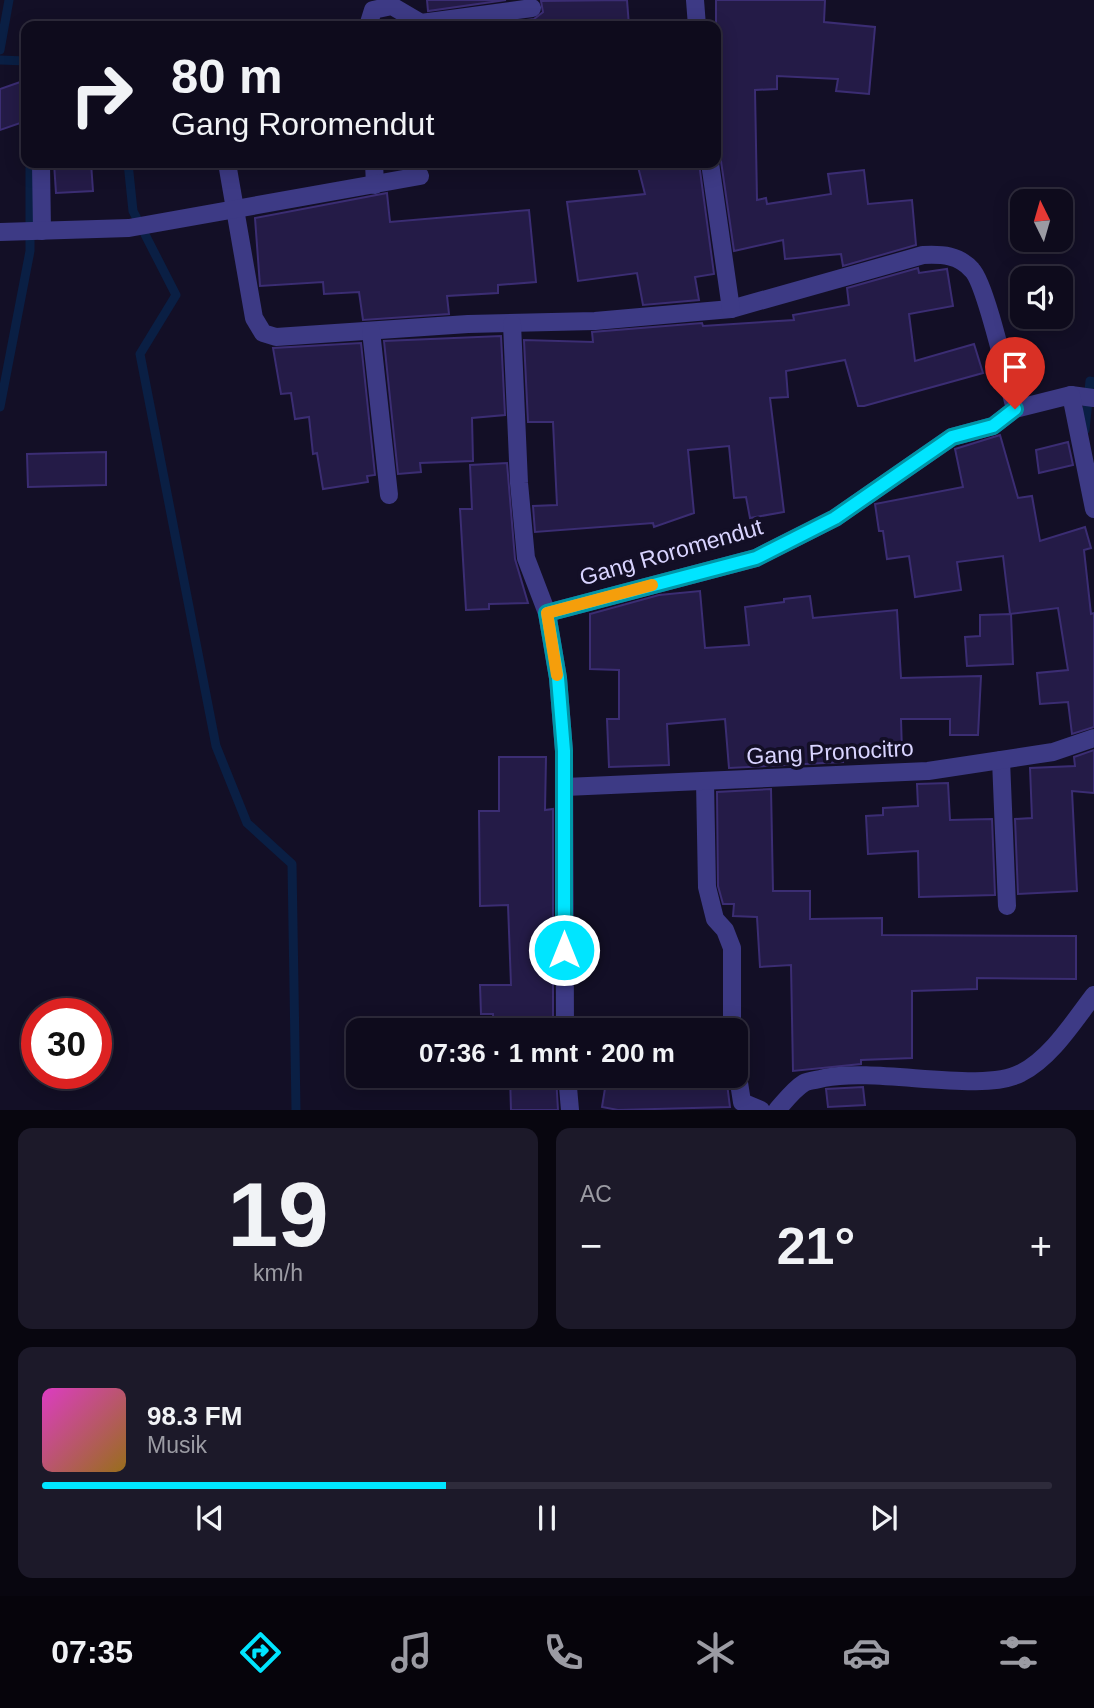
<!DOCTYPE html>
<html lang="id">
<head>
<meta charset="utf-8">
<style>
  :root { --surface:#0e0b1c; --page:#1c1929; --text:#f1f3f6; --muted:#9b9ba3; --line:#2e2b3b; --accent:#00e5ff }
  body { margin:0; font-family:Arial,sans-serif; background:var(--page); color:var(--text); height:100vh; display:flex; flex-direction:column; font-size:26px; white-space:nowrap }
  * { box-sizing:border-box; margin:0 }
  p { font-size:23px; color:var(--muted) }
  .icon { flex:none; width:38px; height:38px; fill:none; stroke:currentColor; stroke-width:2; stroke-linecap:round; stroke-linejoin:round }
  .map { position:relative; height:1110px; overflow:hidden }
  .details { display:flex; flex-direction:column; gap:18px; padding:18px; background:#08060f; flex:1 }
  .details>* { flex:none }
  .banner { position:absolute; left:21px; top:21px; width:700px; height:147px; border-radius:14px; box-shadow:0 4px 18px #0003,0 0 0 2px var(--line); background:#0e0b1c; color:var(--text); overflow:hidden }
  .needle { width:46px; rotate:355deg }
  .fabs { position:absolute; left:1010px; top:189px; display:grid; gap:14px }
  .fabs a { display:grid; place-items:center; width:63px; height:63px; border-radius:14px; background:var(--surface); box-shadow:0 4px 18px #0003,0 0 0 2px var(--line); font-size:35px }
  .speed { position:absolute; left:21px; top:998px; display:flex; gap:14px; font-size:35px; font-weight:700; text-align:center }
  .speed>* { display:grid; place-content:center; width:91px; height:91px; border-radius:50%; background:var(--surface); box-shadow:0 4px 18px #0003,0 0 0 2px var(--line); line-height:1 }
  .speed .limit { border:10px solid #d22; background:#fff; color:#111 }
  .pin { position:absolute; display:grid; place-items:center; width:60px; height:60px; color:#fff; margin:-72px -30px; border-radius:50% 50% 50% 0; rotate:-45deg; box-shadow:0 0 7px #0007 }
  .pin .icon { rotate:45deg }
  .me { position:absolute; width:77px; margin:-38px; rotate:0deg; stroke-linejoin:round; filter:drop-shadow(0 0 5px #0008) }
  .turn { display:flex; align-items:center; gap:24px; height:147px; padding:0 35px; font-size:32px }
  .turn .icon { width:91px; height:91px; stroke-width:2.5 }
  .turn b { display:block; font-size:49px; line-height:60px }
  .big { font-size:52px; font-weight:700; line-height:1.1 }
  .details .card { flex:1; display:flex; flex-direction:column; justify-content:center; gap:10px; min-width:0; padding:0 24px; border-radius:14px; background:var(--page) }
  .details .dial { align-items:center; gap:0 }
  .dial b { font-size:91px; line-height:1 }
  .song { display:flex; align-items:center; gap:21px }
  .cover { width:84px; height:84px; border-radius:10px; background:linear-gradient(135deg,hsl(310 70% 55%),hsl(40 70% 35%)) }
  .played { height:7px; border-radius:4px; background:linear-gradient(90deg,var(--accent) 40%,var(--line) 40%) }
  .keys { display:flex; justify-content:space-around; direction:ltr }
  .heat { display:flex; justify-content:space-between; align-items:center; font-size:38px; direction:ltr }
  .details .tiles { flex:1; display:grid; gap:18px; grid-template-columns:1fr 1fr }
  .card:last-child { grid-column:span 2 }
  .trip { position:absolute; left:346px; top:1018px; width:402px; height:70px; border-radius:14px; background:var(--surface); box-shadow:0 4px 18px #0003,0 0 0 2px var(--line); font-weight:700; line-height:70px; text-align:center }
  .tabs { display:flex; height:112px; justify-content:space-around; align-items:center; background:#06040b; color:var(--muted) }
  .tabs .icon { width:49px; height:49px }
  .tabs .current { color:var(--accent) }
  .tabs b { font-size:32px; color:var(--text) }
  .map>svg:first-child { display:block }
</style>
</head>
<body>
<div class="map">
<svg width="1094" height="1110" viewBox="0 0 1094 1110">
  <rect width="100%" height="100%" fill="#130f26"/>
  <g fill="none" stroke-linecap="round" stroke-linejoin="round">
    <g stroke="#0a1f44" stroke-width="9">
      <polyline points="0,50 9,0"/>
      <polyline points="0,60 26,61"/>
      <polyline points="128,163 133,211 176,295 140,354 216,746 247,823 292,864 296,1110"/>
      <polyline points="0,407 30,251 30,163"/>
      <polyline points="1085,430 1090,381 1094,382"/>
    </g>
  </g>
  <g fill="#241b47" stroke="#3b2d73" stroke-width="2">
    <polygon points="427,0 506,0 428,11"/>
    <polygon points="627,0 629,26 482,26 534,19 543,12 541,1"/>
    <polygon points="716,0 825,0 824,22 875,27 869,94 836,91 838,79 777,76 777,89 755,90 757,200 766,198 767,204 831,194 828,174 864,170 868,204 912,200 916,245 843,266 841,254 785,259 783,240 734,251 721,161 716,153 716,133 721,133 716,98"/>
    <polygon points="26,80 26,121 0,130 0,89"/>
    <polygon points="54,163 91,163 93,191 56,193"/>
    <polygon points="637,163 699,163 714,274 695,277 699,300 643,305 637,273 578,281 567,202 645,194"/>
    <polygon points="387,193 390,222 529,210 536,282 498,285 498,293 447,296 449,314 363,320 359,292 324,294 323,282 260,286 255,218"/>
    <polygon points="918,268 919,273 947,269 953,306 909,314 915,361 974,344 983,373 864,406 858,406 845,360 786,371 788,397 770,398 784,512 750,518 746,497 734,498 729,446 688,450 694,513 654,527 653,523 535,532 533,506 557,505 553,422 528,422 524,340 593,342 592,332 702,323 703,326 794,320 793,315 849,305 847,288"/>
    <polygon points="501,336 505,415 472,418 473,461 420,463 421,472 398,474 384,341"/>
    <polygon points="361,343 375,475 367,476 368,482 323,489 317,453 313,454 309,417 295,419 291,393 281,394 273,348"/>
    <polygon points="1000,435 1018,498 1032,496 1040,541 1085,527 1091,548 1084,550 1091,614 1094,613 1094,727 1072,734 1068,702 1040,704 1037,673 1068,670 1058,608 1010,614 1003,556 957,562 961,590 915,597 909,556 887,559 883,531 879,531 875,504 963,487 955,449"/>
    <polygon points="1068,442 1073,465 1039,473 1036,450"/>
    <polygon points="106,452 106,485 28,487 27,454"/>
    <polygon points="507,463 515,559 528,603 489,604 489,609 466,610 460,509 472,509 470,465"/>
    <polygon points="700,591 705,648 749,645 745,607 784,602 784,599 810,596 813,618 897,610 901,678 981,676 978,735 950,735 950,719 901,719 902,753 842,755 843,762 729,768 725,719 667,724 669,765 609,767 607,719 619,719 619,670 590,669 590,614 659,595"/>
    <polygon points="1011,614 1013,664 967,666 965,637 980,636 980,615"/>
    <polygon points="1094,750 1094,793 1072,791 1077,891 1018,894 1015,819 1032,818 1030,768 1075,766 1074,757"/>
    <polygon points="499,757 546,757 545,810 553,809 553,1031 494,1031 493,1014 481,1014 480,985 511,985 508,905 480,906 479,811 499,811"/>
    <polygon points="948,783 950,820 992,819 995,895 919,897 918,851 868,854 866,816 883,815 883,808 918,806 917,784"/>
    <polygon points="771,789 773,891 810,891 810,919 882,918 882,935 1076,936 1076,979 977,978 977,989 912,991 912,1058 861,1060 861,1064 793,1071 791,965 760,967 757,917 733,916 734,904 723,904 718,886 717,792"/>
    <polygon points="510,1076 556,1076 558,1110 511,1110"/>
    <polygon points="607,1076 726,1076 730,1107 618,1110 602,1107"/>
    <polygon points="863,1087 865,1105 828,1107 826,1089"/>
  </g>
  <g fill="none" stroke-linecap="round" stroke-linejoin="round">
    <g stroke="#3d3a85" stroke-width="18">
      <polyline points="695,0 697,26"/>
      <polyline points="368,26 373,10 392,6 421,23 532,8"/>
      <polyline points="41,163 42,231"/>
      <path d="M 227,163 L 254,318 L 263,333 L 276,337 L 468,324 L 595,321 L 731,309 L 923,255 C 942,254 959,255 972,270 C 986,284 1008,384 1015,409"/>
      <polyline points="374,163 375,185"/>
      <polyline points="710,163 731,309"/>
      <polyline points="0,232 129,228 420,176"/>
      <polyline points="512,324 519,483 526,558 547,613 558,678 564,751 565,1031"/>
      <polyline points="371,331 389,495"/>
      <polyline points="1071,395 1094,398"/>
      <polyline points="547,613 756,558 835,518 952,437 993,426 1015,409 1071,395 1094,509"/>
      <polyline points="1001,760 1007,906"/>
      <polyline points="705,781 707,887 715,919 725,930 732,948 732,1031"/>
      <polyline points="565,787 928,771 1053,752 1094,738"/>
      <polyline points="737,1070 742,1102 761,1110"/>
      <polyline points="567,1076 570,1110"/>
      <path d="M 777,1110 C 785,1101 794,1089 804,1083 C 809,1080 818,1080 824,1078 C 878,1067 982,1094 1021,1073 C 1051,1058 1074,1021 1094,995"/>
    </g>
  </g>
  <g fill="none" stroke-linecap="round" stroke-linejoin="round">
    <g stroke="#0095a6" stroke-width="18">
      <polyline id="route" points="564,950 564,751 558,678 547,613 756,558 835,518 952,437 993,426 1015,409"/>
    </g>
    <use href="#route" stroke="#00e5ff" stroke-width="12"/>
    <polyline stroke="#f59e0b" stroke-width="12" points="557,675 547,613 652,585"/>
  </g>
  <g text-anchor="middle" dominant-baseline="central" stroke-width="7" stroke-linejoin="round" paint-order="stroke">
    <g font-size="23" fill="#d9d4ff" stroke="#130f26">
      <text transform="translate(671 552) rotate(-16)">Gang Roromendut</text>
      <text transform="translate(830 752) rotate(-3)">Gang Pronocitro</text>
    </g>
  </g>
</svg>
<div class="fabs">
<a><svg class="needle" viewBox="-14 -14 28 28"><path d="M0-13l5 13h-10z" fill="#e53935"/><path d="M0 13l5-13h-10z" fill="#9b9ba3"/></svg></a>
<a><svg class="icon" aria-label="sound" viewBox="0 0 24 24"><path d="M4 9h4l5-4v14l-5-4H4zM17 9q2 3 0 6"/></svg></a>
</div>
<div class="speed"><div class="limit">30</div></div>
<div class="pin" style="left:1015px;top:409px;background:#d93025"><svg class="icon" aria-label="arrive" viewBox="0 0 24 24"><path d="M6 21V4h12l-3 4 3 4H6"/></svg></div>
<svg class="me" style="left:564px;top:950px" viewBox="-20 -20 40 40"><circle r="17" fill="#00e5ff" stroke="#fff" stroke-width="3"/><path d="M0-11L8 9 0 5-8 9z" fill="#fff"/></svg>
<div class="trip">07:36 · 1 mnt · 200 m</div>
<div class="banner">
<div class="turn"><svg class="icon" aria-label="right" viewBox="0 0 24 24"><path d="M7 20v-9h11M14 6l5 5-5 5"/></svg><div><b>80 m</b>Gang Roromendut</div></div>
</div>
</div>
<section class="details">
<div class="tiles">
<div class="card dial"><b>19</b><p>km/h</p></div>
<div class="card"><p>AC</p>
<div class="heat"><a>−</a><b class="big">21°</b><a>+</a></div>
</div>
<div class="card">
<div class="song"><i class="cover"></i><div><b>98.3 FM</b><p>Musik</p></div></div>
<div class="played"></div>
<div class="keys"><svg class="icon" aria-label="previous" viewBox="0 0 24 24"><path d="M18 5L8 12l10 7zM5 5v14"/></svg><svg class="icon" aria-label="pause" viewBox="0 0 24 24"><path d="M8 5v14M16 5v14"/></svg><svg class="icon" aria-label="next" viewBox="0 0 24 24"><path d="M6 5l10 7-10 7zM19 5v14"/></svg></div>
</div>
</div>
</section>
<nav class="tabs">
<b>07:35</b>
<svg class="icon current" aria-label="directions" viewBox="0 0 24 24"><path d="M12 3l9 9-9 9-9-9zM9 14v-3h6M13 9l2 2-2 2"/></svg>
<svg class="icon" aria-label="music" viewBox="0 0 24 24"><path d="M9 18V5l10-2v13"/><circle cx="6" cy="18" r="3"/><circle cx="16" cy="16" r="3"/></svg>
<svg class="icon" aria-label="phone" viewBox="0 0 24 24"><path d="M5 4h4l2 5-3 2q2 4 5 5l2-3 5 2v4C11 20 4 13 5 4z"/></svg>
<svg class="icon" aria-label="climate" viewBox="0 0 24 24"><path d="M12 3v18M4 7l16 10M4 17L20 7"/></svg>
<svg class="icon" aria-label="car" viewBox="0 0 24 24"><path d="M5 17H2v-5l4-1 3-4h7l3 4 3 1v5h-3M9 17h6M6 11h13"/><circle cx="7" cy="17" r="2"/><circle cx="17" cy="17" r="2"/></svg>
<svg class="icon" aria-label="filters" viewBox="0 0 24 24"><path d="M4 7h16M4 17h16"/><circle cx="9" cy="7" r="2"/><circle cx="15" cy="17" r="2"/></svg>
</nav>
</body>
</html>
